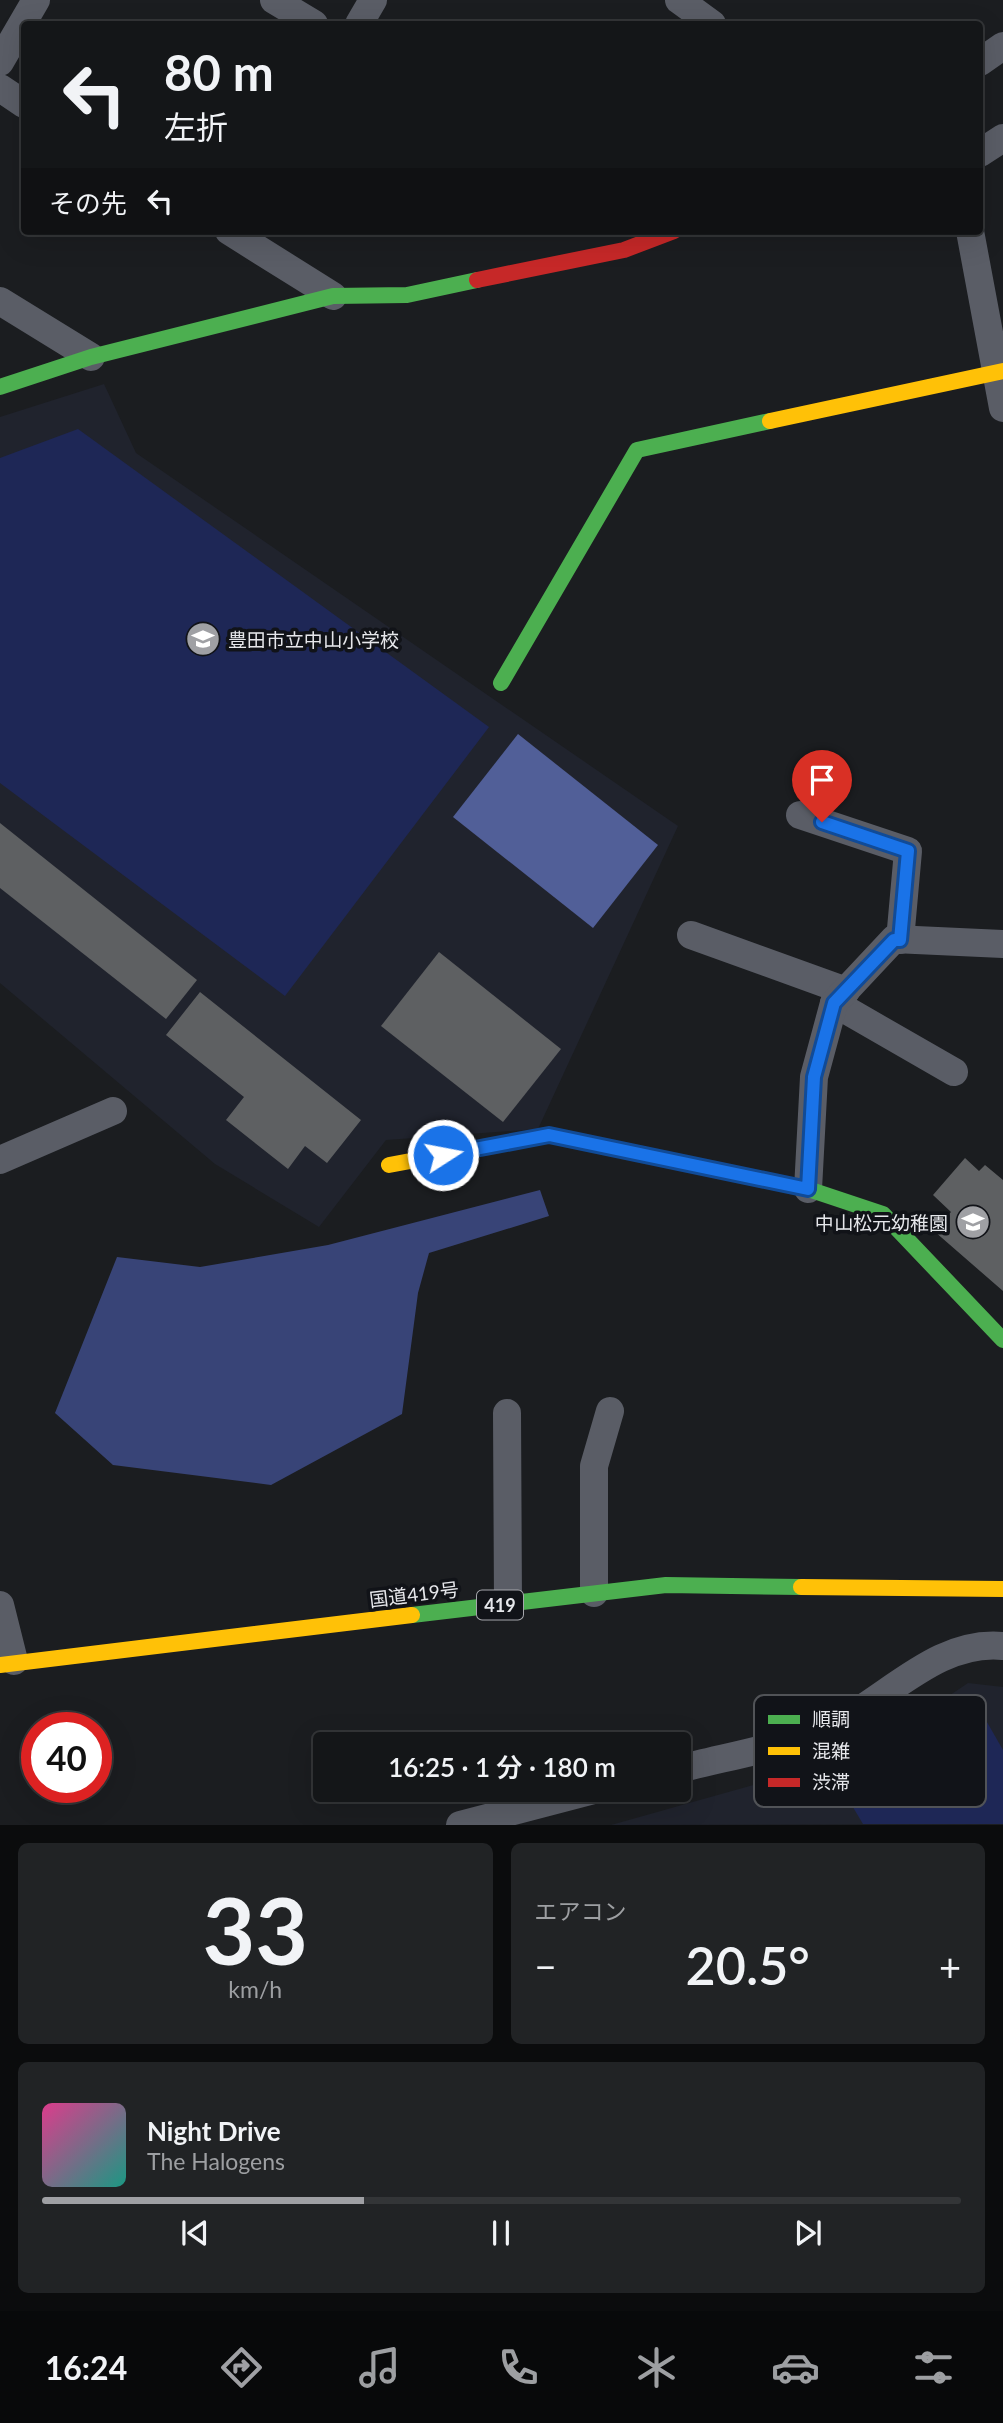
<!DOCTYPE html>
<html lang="ja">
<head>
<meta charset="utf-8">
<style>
  :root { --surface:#141618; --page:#212325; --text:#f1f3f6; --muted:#9d9fa2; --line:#333537; --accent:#9fa0a4 }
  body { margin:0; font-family:Lato,"Noto Sans JP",sans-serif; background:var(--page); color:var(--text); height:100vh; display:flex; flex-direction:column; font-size:26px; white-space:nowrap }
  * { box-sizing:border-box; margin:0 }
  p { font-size:23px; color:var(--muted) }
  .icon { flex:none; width:38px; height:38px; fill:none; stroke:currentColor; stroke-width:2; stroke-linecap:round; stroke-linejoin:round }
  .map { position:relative; height:1825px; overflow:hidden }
  .panel { display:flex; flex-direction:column; gap:18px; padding:18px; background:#0b0c0d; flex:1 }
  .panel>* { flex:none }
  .hud { position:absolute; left:21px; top:21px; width:962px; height:214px; border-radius:7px; box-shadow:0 7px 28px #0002,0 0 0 2px var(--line); background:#141618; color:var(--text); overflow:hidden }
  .speed { position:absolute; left:21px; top:1712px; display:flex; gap:14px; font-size:35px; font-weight:700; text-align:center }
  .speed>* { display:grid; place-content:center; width:91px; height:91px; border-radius:50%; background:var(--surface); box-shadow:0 7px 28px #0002,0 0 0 2px var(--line); line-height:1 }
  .speed .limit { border:10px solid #d22; background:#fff; color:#111 }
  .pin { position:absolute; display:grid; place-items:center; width:60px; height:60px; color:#fff; margin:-72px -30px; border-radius:50% 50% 50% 0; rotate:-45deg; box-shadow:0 0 7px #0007 }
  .pin .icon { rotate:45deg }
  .me { position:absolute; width:77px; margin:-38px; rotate:79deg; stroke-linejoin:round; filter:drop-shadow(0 0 5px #0008) }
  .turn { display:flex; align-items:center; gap:24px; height:147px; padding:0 28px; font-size:32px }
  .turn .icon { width:91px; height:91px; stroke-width:2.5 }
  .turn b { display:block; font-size:49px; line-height:60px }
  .then { display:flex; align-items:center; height:66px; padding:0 28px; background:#0003; gap:14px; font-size:26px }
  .big { font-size:52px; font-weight:600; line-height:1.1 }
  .panel .widget { flex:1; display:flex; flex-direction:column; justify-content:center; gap:10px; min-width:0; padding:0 24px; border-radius:10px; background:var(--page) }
  .panel .dial { align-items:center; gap:0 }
  .dial b { font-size:91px; line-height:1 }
  .song { display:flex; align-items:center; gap:21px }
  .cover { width:84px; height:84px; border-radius:10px; background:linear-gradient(135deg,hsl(330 70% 55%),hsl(170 70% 35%)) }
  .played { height:7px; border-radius:4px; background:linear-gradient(90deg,var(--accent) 35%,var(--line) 35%) }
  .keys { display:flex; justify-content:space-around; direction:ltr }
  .heat { display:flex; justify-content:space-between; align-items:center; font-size:38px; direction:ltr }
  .panel .tiles { flex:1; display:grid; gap:18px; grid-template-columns:1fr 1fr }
  .widget:last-child { grid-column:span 2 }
  .trip { position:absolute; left:313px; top:1732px; width:378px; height:70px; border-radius:7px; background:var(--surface); box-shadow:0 7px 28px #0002,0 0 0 2px var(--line); font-weight:600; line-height:70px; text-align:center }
  .menu { display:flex; height:112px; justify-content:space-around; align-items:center; background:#08090a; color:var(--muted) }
  .menu .icon { width:49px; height:49px }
  .menu .selected { color:var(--accent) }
  .menu b { font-size:32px; color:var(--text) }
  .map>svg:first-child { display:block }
</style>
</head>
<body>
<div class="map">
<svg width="1003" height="1825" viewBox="0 0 1003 1825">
  <rect width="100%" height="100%" fill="#1b1d20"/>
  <g fill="#20232d">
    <polygon points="104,384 136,453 678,826 538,1129 386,1140 319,1227 215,1164 0,983 0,417"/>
    <polygon points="968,1683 1003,1687 1003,1824 611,1825 863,1754"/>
  </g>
  <g fill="#1e2756">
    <polygon points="78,429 489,727 285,996 0,783 0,458"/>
    <polygon points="976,1703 1003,1750 1003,1824 863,1824 838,1782"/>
  </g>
  <polygon fill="#384477" points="540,1190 549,1216 429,1253 418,1293 402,1414 271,1485 113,1465 55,1413 117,1257 200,1267 328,1245"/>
  <polygon fill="#515f98" points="518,734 658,845 593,928 453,817"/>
  <g fill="#5e6062">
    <polygon points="0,823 197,980 166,1019 0,888"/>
    <polygon points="439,952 561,1049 503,1122 381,1026"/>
    <polygon points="200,992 361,1120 327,1163 305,1146 288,1169 226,1120 244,1097 166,1035"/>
    <polygon points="965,1158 979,1171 985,1165 1003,1180 1003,1291 934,1231 951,1212 933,1195"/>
  </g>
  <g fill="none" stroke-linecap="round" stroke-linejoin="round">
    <g stroke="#5a5d66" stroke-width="28">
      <polyline points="274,0 314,24"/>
      <polyline points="679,0 712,24"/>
      <polyline points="359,24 373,0"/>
      <polyline points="0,62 36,0"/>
      <polyline points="980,62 1003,46"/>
      <polyline points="0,88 24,104"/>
      <polyline points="980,153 1003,138"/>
      <polyline points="229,231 333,296"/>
      <polyline points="970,231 1003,408"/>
      <polyline points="0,301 91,357"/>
      <polyline points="800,815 908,851 900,940"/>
      <polyline points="691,935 846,991"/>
      <polyline points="834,1003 954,1072"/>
      <polyline points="0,1160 113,1111"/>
      <polyline points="808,1189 814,1077 834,1003 894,939 1003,944"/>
      <polyline points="507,1413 508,1604"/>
      <polyline points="594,1593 594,1466 610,1411"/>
      <polyline points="0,1605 14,1661"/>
      <path d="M 679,1769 C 725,1757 775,1749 820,1731 C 881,1708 932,1639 1003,1646"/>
      <polyline points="460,1825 594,1790"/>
    </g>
    <g stroke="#4caf50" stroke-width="16">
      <polyline points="0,387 91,357 333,296 407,295 477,280"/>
      <polyline points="501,683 637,450 770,421"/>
      <polyline points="808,1189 883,1214 1003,1340"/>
      <polyline points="412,1615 666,1585 801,1587"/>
    </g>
    <g stroke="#ffc107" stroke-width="16">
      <polyline points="770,421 1003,371"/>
      <polyline points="389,1165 549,1135 808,1189"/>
      <polyline points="801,1587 1003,1589"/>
      <polyline points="0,1665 412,1615"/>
    </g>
    <polyline stroke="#c62828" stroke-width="16" points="477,280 624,250 674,231"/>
  </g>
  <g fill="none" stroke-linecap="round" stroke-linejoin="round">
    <g stroke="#114b97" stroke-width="18">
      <polyline id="route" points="443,1155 549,1135 808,1189 814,1077 834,1003 894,940 900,940 908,851 822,822"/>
    </g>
    <use href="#route" stroke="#1a73e8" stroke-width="12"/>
  </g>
  <defs>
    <g id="school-disc" transform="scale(1.75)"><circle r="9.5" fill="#9fa0a4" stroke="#111318"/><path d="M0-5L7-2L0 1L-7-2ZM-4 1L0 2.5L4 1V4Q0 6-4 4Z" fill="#fff"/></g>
  </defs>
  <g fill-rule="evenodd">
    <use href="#school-disc" x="203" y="639"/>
    <use href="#school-disc" x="973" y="1222"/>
  </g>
  <g text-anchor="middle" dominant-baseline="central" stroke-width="7" stroke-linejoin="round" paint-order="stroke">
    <rect fill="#111318" stroke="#a6a7ac" stroke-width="2" x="477" y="1590.5" width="46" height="29" rx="5"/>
    <g font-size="18" font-weight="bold" fill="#e6e7eb">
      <text x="500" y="1605">419</text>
    </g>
    <g font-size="19" fill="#e6e7eb" stroke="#111318" text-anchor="start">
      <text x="228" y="639">豊田市立中山小学校</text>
      <text x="948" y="1222" text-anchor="end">中山松元幼稚園</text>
    </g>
    <g font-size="19" fill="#e6e7eb" stroke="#111318">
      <text transform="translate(414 1594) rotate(-7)">国道419号</text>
    </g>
  </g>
  <rect x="754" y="1695" width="232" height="112" rx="10" fill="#111318" stroke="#515357" stroke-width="2"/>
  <rect x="768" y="1715" width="32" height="9" fill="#4caf50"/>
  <rect x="768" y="1747" width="32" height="8" fill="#ffc107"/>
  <rect x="768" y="1778" width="32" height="9" fill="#c62828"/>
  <g font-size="19" fill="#e6e7eb">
    <text x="812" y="1726">順調</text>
    <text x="812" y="1758">混雑</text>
    <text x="812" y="1789">渋滞</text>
  </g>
</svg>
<div class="speed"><div class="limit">40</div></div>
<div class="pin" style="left:822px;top:822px;background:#d93025"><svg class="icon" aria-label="arrive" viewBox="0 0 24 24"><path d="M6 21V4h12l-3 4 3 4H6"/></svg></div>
<svg class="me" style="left:443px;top:1155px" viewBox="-20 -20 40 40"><circle r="17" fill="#1a73e8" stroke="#fff" stroke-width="3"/><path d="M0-11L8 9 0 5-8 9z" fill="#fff"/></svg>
<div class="trip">16:25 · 1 分 · 180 m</div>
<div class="hud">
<div class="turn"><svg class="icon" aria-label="left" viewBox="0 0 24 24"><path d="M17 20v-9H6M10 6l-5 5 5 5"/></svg><div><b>80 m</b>左折</div></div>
<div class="then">その先<svg class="icon" aria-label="left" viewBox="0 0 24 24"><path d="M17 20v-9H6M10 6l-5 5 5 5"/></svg></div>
</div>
</div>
<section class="panel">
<div class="tiles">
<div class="widget dial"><b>33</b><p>km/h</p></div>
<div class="widget"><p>エアコン</p>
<div class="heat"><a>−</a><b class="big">20.5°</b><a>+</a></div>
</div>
<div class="widget">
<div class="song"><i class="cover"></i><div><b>Night Drive</b><p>The Halogens</p></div></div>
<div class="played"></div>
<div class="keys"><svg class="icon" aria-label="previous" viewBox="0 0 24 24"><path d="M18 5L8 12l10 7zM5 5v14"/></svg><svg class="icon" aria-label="pause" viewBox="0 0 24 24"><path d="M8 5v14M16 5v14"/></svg><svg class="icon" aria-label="next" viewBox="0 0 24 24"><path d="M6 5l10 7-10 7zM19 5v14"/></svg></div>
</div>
</div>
</section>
<nav class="menu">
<b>16:24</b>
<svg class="icon selected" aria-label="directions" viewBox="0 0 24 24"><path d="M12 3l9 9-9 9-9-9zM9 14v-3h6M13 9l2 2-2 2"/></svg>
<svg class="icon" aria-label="music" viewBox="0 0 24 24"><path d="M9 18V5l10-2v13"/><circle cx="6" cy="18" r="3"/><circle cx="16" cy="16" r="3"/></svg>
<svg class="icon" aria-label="phone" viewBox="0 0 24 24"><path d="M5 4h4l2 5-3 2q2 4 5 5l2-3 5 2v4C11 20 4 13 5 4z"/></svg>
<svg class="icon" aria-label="climate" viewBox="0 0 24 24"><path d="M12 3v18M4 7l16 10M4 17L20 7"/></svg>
<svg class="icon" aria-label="car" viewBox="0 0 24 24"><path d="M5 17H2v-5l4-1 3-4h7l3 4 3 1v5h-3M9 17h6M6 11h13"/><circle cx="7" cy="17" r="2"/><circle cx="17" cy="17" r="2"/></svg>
<svg class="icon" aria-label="filters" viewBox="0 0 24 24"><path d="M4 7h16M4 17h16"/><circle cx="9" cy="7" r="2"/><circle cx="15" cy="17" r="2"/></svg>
</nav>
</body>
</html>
